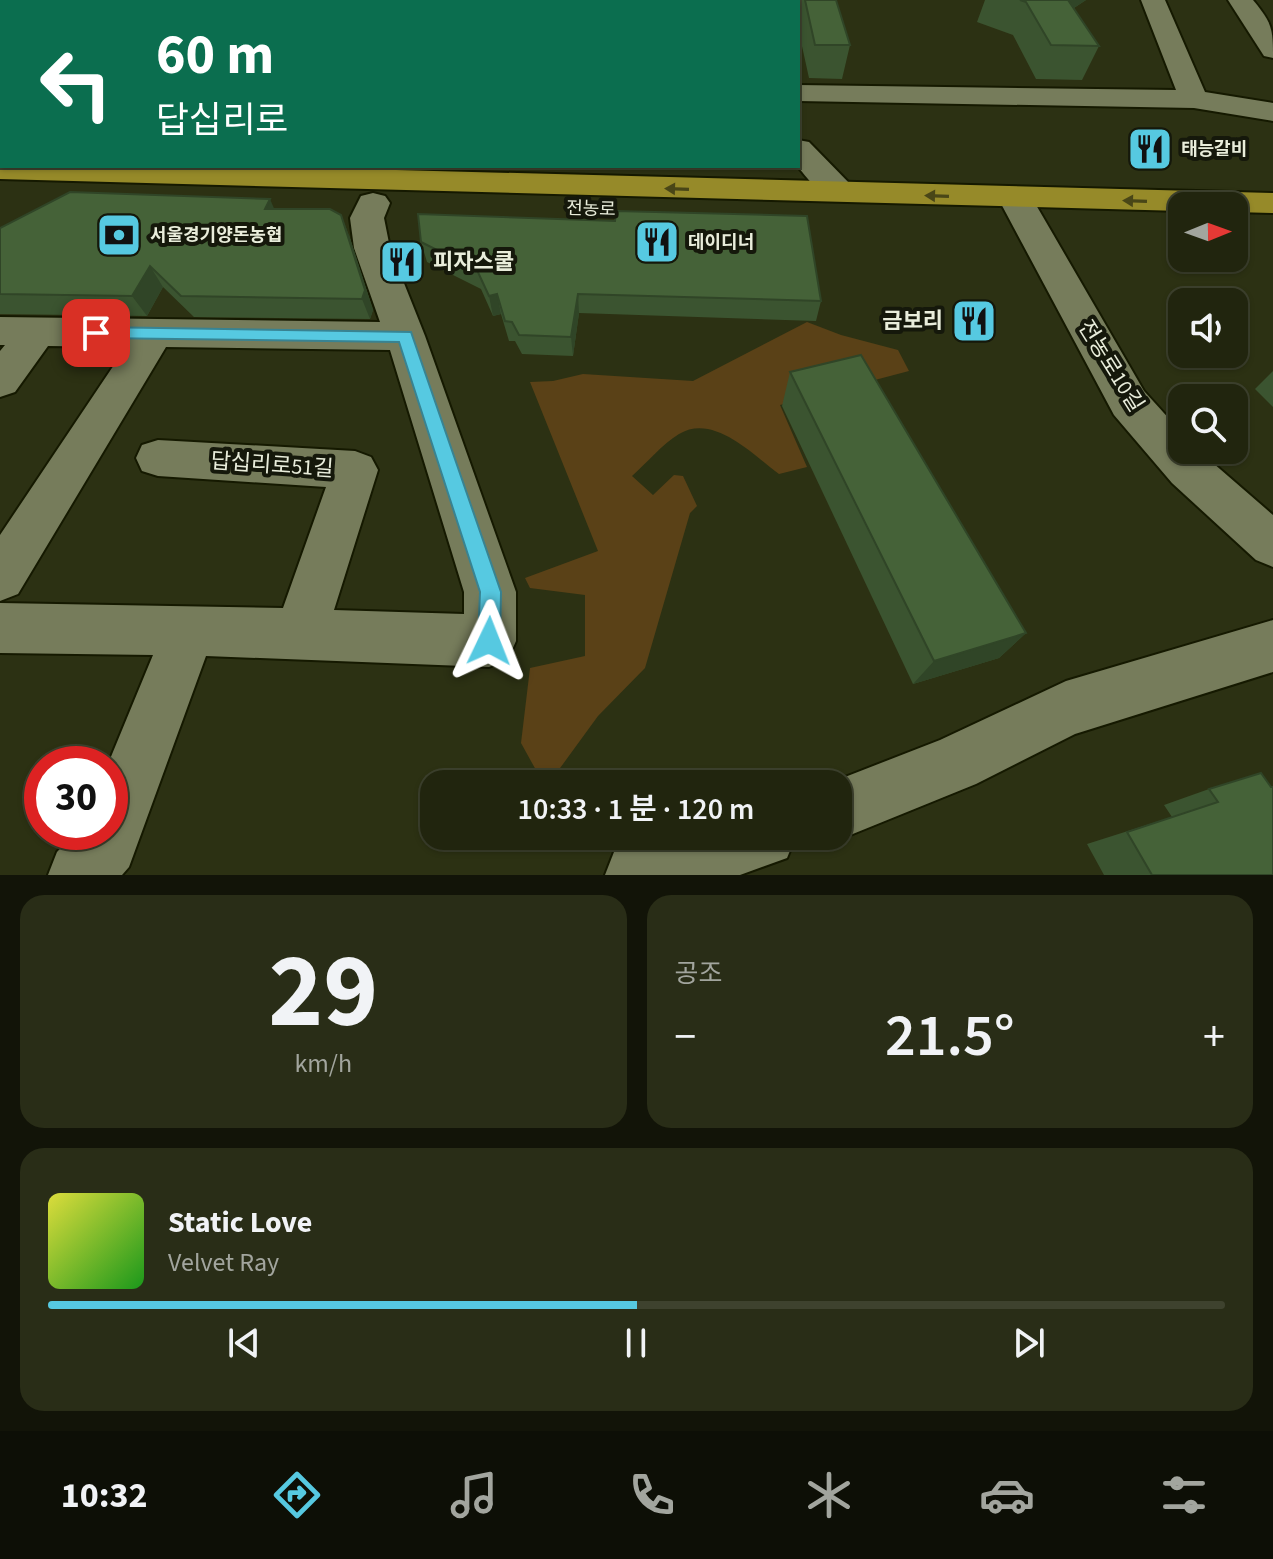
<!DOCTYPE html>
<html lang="ko">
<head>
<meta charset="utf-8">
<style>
  :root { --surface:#21250e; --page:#292d17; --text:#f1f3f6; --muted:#a2a59e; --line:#3e422e; --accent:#56c9e1 }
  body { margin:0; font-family:"Source Sans 3","Noto Sans KR",sans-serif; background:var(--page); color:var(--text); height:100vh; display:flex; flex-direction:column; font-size:30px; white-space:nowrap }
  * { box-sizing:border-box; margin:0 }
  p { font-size:26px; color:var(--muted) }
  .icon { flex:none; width:44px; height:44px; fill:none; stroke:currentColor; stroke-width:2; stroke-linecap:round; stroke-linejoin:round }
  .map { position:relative; height:875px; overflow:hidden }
  .sheet { display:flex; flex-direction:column; gap:20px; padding:20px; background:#121408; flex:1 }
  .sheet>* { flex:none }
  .top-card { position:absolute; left:0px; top:0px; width:800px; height:168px; box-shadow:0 2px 6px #0004,0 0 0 2px var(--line); background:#0b6e4f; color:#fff; overflow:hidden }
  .needle { width:52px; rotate:89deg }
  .buttons { position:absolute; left:1168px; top:192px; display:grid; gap:16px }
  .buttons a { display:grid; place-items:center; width:80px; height:80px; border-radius:16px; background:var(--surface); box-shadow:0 2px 6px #0004,0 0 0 2px var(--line); font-size:40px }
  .speed { position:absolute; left:24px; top:746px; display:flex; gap:16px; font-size:40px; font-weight:700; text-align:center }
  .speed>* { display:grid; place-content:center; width:104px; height:104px; border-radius:50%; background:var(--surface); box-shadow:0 2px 6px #0004,0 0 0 2px var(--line); line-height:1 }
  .speed .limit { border:12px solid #d22; background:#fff; color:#111 }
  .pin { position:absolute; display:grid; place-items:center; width:68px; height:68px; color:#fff; margin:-34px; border-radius:16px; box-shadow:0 4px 12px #0006 }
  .me { position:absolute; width:88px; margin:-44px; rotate:2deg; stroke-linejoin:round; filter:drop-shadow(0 0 6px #0008) }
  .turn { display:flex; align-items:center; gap:28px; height:168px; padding:0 24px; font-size:36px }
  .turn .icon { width:104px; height:104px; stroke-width:2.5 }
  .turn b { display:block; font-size:56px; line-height:68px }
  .big { font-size:60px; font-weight:600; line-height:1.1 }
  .sheet .tile { flex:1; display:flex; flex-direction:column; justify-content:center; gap:12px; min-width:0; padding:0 28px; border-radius:24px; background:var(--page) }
  .sheet .dial { align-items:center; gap:0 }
  .dial b { font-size:104px; line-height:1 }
  .song { display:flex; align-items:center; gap:24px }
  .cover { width:96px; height:96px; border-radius:12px; background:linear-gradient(135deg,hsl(60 70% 55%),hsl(120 70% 35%)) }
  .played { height:8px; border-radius:4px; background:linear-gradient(90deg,var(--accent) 50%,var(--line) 50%) }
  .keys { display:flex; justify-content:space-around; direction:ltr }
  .heat { display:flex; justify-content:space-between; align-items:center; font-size:44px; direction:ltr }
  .sheet .tiles { flex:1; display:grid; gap:20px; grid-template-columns:1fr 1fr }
  .tile:last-child { grid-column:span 2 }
  .trip { position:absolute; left:420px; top:770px; width:432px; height:80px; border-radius:24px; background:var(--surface); box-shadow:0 2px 6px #0004,0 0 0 2px var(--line); font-weight:600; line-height:80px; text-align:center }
  .tab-bar { display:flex; height:128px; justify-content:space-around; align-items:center; background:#0d0f06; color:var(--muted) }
  .tab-bar .icon { width:56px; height:56px }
  .tab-bar .on { color:var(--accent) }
  .tab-bar b { font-size:36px; color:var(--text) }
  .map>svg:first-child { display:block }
</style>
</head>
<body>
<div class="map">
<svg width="1273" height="875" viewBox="0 0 1273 875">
  <rect width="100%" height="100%" fill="#2c3113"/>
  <path fill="#5a4117" d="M 807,322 L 841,335 L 898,350 L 909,371 L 780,405 L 807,467 L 779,474 C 753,455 714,413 679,434 C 662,444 647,463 632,476 L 653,495 L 674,475 L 683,476 L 697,506 L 690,513 L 645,668 L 598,716 L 555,775 L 542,781 L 521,743 L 530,668 L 585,656 L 585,595 L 530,588 L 525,578 L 598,551 L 530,382 L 553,381 L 583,374 L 693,381 Z"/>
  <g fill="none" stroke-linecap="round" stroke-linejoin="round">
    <g stroke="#151900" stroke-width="4">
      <g id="minor">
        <polygon points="1141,0 1165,0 1205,92 1273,103 1273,121 1194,108 798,101 798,85 1176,90"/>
        <path d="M 1228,0 L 1253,0 C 1272,23 1273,28 1273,58 L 1264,56 Z"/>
        <path d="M 798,140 L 809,142 L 852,186 L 856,193 L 852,200 C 826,206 813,184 797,166 Z"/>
        <polygon points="1015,188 1027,191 1032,198 1144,391 1182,433 1182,450 1198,450 1273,515 1273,567 1256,560 1172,483 1114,415 998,198 1003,191"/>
        <polygon points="373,193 385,196 390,203 384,218 390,248 425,336 516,592 516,641 508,659 489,667 206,656 129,867 122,875 48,875 57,852 76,832 110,832 108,764 153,655 0,653 0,603 283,608 326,487 158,476 142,471 136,458 142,445 158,440 355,451 371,457 378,470 334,610 464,614 464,592 390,350 166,347 18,594 0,601 0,535 126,347 48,346 15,392 0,397 0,351 5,345 0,345 0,317 380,322 354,248 350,218 361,196"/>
        <polygon points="1273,620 1273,672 1075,734 976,784 838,840 827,836 838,836 838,784 827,784 940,740 1066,681"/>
        <polygon points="661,836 796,836 787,858 740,875 605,875 614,852"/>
      </g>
    </g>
    <g stroke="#151900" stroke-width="4">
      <g id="major">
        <polygon points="148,0 173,0 147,2"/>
        <polygon points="0,159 2,166 249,166 1273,193 1273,213 1234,212 1234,206 1182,206 1182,211 0,179"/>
      </g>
    </g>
    <use href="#minor" fill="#767c5b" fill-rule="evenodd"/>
    <use href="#major" fill="#968a29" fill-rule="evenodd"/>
  </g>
  <g fill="#3b5430">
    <polygon points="350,0 429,0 424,2 353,2"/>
    <polygon points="792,0 836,0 850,45 842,79 809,78 798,28 798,2 792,2"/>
    <polygon points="985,0 1086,0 1074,8 1099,46 1082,80 1036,79 1013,35 977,22"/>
    <polygon points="689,166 790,166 790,168 689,167"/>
    <polygon points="274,209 349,235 373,310 370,319 194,317 163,287 147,316 0,314 0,228"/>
    <polygon points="421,242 821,301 816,321 579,313 573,356 522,354 515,341 509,341 501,314 493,316 481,289 427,262"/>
    <polygon points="1273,371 1273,407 1255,389"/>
    <polygon points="790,372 1026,633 999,658 913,684 782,406"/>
    <polygon points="1271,787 1273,875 1104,875 1087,844 1172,817 1164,805 1209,789"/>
  </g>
  <g fill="#304527">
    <polygon points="95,0 113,0 111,2 93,2"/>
    <polygon points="285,0 300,0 299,2 285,2"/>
    <polygon points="408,0 429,0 424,2 409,2"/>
    <polygon points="1060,0 1086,0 1049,24"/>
    <polygon points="2,91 2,113 0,115 0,93"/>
    <polygon points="270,199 279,220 265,209"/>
    <polygon points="341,215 349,235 373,310 370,319 362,299"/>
    <polygon points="150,266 163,287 147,316 132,296"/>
    <polygon points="497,294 501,314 493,316 489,296"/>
    <polygon points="578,294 579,313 573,356 571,337"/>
    <polygon points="1026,633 999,658 913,684 934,661"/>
  </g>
  <g fill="#456238" stroke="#304527" stroke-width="2">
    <polygon points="0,0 95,0 93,2 2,2 2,91 0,93"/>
    <polygon points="182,0 285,0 285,2 181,2"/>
    <polygon points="376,0 410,0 411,2 375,2"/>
    <rect x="575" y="0" width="32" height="2"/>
    <polygon points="805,0 836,0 850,45 815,45"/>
    <polygon points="1020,0 1068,0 1099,46 1051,45 1026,2"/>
    <polygon points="70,192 270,199 265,209 330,209 341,215 365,290 362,299 181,296 150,266 132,296 0,294 0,228"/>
    <polygon points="616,211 807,216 821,301 578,294 571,337 519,335 512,322 505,321 497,294 489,296 477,270 421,242 418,214 615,221"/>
    <polygon points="861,355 1026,633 934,661 790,372"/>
    <polygon points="1261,773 1271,787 1273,787 1273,875 1152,875 1127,832 1218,802 1209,789"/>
  </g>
  <defs><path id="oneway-solid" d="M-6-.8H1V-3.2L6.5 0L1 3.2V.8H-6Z" transform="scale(2)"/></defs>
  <g fill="#494617">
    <use href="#oneway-solid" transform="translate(677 189) rotate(-178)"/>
    <use href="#oneway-solid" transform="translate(937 196) rotate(-178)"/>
    <use href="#oneway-solid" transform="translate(1135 201) rotate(-178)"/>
  </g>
  <polygon fill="#56c9e1" stroke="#388392" stroke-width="2" points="96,327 411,332 501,592 500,641 497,648 489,651 481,648 478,641 480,592 399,342 96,338 87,333"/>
  <defs>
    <g id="restaurant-square" transform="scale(2.3)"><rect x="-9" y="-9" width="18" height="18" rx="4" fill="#56c9e1" stroke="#15180b"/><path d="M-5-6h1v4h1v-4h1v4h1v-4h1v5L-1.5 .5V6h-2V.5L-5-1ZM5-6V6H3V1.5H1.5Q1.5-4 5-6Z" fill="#111"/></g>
    <g id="bank-square" transform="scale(2.3)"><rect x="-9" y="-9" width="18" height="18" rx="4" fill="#56c9e1" stroke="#15180b"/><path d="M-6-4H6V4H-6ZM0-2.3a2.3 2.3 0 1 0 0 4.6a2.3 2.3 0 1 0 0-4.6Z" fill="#111"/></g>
  </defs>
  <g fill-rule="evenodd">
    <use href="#restaurant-square" x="1150" y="149"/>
    <use href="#bank-square" x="119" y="235"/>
    <use href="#restaurant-square" x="657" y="242"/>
    <use href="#restaurant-square" x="402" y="262"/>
    <use href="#restaurant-square" x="974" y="321"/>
  </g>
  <g text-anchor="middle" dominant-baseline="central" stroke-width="8" stroke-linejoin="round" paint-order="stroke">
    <g font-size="18" font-weight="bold" fill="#e9eddb" stroke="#15180b" text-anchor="start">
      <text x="1181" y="149">태능갈비</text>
      <text x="150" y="235">서울경기양돈농협</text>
      <text x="688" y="242">데이디너</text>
    </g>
    <g font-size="18" fill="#e9eddb" stroke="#15180b">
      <text transform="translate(591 209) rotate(2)">전농로</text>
    </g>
    <g font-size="22" font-weight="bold" fill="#e9eddb" stroke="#15180b" text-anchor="start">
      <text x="433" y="262">피자스쿨</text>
      <text x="943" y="321" text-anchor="end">금보리</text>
    </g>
    <g font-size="22" fill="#e9eddb" stroke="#15180b">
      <text transform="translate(1111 366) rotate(58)">전농로10길</text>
      <text transform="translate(272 465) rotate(4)">답십리로51길</text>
    </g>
  </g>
</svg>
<div class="buttons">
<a><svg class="needle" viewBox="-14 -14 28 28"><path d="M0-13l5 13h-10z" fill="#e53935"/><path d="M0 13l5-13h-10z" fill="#a2a59e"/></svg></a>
<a><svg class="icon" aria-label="sound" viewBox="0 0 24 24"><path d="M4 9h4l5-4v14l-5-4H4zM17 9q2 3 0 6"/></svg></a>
<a><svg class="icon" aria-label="search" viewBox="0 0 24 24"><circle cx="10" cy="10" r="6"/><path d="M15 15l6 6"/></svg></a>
</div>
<div class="speed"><div class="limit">30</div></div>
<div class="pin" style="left:96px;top:333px;background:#d93025"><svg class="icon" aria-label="arrive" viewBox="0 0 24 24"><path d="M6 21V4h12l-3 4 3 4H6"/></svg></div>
<svg class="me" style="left:489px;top:641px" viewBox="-20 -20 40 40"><path d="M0-17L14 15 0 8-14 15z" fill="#56c9e1" stroke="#fff" stroke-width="4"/></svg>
<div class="trip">10:33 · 1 분 · 120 m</div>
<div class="top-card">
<div class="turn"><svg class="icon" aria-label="left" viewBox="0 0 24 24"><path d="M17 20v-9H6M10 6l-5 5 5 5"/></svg><div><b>60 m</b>답십리로</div></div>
</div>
</div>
<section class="sheet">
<div class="tiles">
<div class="tile dial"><b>29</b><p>km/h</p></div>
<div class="tile"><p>공조</p>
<div class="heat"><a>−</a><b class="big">21.5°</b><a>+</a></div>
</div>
<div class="tile">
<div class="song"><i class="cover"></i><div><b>Static Love</b><p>Velvet Ray</p></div></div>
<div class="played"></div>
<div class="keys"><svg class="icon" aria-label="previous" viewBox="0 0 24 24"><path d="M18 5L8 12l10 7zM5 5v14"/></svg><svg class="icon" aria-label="pause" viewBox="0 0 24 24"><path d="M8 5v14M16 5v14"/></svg><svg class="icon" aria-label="next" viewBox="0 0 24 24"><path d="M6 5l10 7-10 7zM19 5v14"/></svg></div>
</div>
</div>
</section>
<nav class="tab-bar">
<b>10:32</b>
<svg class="icon on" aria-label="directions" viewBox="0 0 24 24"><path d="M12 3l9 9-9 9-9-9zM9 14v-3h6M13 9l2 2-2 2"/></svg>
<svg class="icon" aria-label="music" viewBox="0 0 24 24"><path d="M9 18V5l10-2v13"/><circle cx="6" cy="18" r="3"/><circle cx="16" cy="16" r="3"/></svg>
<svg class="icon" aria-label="phone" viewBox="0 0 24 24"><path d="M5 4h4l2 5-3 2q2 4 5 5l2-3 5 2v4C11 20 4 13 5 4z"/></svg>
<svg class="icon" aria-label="climate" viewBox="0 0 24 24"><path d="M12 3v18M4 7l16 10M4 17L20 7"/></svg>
<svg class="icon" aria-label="car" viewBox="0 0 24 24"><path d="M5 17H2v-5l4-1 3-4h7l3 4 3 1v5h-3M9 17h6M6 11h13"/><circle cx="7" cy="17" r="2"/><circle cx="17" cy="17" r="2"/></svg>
<svg class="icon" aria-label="filters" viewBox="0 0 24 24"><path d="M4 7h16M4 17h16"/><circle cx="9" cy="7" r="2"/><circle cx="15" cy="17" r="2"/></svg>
</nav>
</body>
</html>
